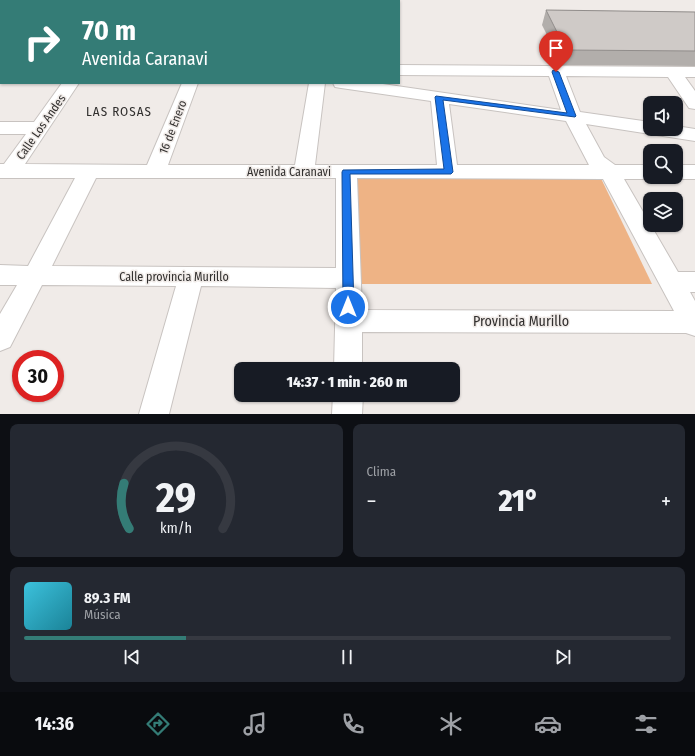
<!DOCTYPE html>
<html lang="es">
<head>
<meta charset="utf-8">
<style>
  :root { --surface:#171b24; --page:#242831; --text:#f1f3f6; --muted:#9ea1a6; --line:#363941; --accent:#347c76 }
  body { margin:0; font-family:"Fira Sans Condensed",sans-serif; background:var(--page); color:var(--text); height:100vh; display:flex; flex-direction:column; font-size:15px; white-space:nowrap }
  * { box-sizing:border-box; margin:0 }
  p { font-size:13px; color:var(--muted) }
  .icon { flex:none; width:22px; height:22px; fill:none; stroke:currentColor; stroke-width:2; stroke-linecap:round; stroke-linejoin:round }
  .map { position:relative; height:414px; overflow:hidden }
  .sheet { display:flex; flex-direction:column; gap:10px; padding:10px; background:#0d0f14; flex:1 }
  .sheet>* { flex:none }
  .hud { position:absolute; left:0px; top:0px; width:400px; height:84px; box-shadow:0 1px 3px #0004; background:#347c76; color:#fff; overflow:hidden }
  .controls { position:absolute; left:643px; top:96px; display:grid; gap:8px }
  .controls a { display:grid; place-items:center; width:40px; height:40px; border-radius:8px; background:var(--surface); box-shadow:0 1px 3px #0004; font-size:20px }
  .speed { position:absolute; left:12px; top:350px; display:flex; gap:8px; font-size:20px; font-weight:700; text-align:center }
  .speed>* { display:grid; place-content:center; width:52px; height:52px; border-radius:50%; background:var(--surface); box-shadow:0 1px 3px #0004; line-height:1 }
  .speed .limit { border:6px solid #d22; background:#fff; color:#111 }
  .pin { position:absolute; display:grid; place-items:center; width:34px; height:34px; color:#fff; margin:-41px -17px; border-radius:50% 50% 50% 0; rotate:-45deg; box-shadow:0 0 4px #0007 }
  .pin .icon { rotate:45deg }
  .me { position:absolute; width:44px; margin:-22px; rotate:0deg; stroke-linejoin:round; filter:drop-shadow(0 0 3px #0008) }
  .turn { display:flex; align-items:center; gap:14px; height:84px; padding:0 16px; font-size:18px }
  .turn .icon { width:52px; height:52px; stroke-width:2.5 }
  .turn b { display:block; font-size:28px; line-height:34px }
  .big { font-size:30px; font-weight:800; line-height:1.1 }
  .sheet .card { flex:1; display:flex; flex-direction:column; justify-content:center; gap:6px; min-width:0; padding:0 14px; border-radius:8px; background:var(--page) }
  .sheet .dial { align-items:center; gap:0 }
  .dial svg { height:104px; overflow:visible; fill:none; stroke:var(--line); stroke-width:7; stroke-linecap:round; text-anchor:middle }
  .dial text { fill:var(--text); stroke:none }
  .song { display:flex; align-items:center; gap:12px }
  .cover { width:48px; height:48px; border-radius:6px; background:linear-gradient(135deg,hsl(190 70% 55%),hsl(190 70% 35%)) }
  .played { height:4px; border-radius:2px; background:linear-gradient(90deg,var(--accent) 25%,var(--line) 25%) }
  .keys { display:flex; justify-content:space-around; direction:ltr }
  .heat { display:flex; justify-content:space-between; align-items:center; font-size:22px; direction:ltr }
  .sheet .tiles { flex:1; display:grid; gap:10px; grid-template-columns:1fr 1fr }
  .card:last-child { grid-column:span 2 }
  .trip { position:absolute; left:234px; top:362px; width:226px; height:40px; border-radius:8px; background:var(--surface); box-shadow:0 1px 3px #0004; font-weight:800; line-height:40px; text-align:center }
  .dock { display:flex; height:64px; justify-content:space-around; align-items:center; background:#090b0e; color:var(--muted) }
  .dock .icon { width:28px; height:28px }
  .dock .selected { color:var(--accent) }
  .dock b { font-size:18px; color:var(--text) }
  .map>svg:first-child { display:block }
</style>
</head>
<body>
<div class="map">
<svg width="695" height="414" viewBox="0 0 695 414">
  <rect width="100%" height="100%" fill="#f0ebe8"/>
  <polygon fill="#eeb385" points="356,166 595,166 652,284 357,284"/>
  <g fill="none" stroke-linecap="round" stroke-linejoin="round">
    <g stroke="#c8c3c0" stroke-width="2">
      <g id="minor">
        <polygon points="59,0 73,0 58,1"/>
        <rect x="120" y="0" width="14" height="1"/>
        <polygon points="203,0 217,0 202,1"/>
        <rect x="0" y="27" width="1" height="8"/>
        <rect x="0" y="63" width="1" height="10"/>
        <path d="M 399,65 L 695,67 L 695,77 L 685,77 L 695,91 L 695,109 L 689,108 L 668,77 L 566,76 L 580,112 L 650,122 L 650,129 L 676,129 L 676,126 L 695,129 L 695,141 L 586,124 L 604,157 L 615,165 L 650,165 L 650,177 L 656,177 L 650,179 L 624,179 L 678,272 L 695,272 L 695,292 L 690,292 L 695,301 L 695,336 L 686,333 L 362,332 L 362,369 L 334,369 L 336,288 L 201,286 L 169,414 L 139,414 L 176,286 L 42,285 L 10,347 L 0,351 L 0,314 L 17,285 L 0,285 L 0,265 L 28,266 L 75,178 L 0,178 L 0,164 L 4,164 L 26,134 L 0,134 L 0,122 L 34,122 L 62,83 L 79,83 L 25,164 L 147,165 L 182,83 L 198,83 L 168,165 L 295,165 L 309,83 L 325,83 L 315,165 L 437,165 L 431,101 L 341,88 L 335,87 L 333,83 L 376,83 L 561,110 L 549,76 L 399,75 ZM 449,104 L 566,121 L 589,165 L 457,165 ZM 96,178 L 336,178 L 336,268 L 52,266 ZM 357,178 L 603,179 L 674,311 L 362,310 Z"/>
        <polygon points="676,165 695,165 695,179 676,179 670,177 676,177"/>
        <polygon points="333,395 363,395 362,414 332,414"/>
      </g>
    </g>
    <use href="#minor" fill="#fff" fill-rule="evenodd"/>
  </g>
  <polygon fill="#b2aeab" points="546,10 695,12 695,66 562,65 542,25"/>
  <polygon fill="#cfcac7" stroke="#918d8b" points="546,10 695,12 695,51 566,50"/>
  <polygon fill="#1a73e8" stroke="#114b97" points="553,70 559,72 576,116 575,117 443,100 453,172 451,174 350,174 354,307 352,310 348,311 344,310 343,307 342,172 343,170 444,169 435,97 436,96 567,113 552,72"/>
  <g text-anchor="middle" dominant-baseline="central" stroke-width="3" stroke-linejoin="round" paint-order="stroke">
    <g font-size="12" fill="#312f2e" stroke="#f0ebe8">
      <text transform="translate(41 127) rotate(-55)">Calle Los Andes</text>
      <text transform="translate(173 127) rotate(-69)">16 de Enero</text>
      <text x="289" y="172">Avenida Caranavi</text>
      <text x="174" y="277">Calle provincia Murillo</text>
    </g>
    <g font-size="13" letter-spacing="1" fill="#312f2e" stroke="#f0ebe8">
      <text x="119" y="111">LAS ROSAS</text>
    </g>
    <g font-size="14" fill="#312f2e" stroke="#f0ebe8">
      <text x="521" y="321">Provincia Murillo</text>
    </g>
  </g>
</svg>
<div class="controls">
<a><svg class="icon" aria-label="sound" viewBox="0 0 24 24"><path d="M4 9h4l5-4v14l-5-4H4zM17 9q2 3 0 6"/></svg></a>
<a><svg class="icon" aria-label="search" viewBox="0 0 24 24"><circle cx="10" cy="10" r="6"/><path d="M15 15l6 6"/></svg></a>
<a><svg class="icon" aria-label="layers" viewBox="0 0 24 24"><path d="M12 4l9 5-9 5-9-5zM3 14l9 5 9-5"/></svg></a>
</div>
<div class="speed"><div class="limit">30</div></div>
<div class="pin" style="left:556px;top:72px;background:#d93025"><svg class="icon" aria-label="arrive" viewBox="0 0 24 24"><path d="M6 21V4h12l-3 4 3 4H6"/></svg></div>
<svg class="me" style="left:348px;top:307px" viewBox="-20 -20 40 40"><circle r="17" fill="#1a73e8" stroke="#fff" stroke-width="3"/><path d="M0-11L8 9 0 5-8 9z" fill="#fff"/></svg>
<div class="trip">14:37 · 1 min · 260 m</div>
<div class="hud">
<div class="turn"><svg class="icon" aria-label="right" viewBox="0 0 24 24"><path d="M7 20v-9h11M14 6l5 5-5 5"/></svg><div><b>70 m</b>Avenida Caranavi</div></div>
</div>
</div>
<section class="sheet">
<div class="tiles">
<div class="card dial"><svg viewBox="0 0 100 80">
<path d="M14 69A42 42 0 1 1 86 69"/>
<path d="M14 69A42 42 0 0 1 10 34" stroke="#347c76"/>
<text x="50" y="56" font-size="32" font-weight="700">29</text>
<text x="50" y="72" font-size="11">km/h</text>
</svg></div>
<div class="card"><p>Clima</p>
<div class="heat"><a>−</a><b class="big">21°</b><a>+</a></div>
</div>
<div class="card">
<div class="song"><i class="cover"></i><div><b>89.3 FM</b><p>Música</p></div></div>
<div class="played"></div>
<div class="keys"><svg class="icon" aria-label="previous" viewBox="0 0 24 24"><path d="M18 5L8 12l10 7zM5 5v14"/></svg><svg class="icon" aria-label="pause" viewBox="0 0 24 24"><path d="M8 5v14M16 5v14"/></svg><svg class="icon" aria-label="next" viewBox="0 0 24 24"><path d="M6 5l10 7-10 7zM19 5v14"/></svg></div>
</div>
</div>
</section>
<nav class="dock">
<b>14:36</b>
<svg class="icon selected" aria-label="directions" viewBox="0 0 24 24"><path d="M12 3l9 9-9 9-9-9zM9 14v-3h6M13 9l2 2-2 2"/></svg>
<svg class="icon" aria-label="music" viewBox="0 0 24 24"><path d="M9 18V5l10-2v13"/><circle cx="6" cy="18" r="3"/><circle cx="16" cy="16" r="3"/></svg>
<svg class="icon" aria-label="phone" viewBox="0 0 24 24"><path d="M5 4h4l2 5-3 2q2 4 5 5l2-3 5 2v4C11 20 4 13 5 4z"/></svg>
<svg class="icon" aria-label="climate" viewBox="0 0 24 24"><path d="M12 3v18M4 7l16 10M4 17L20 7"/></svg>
<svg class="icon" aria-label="car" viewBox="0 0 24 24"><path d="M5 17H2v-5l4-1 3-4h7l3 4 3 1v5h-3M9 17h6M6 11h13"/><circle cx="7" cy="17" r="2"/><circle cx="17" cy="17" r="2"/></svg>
<svg class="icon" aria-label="filters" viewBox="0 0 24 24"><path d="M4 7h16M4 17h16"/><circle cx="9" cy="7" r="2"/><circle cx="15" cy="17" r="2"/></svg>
</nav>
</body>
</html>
